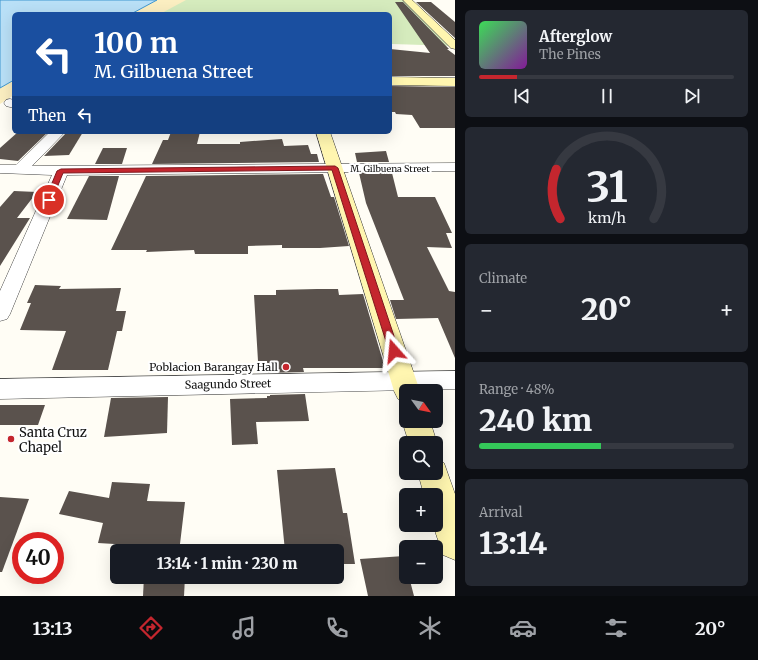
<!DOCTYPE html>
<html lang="en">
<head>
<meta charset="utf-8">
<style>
  :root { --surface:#171b24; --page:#242831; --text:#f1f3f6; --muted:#9ea1a6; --line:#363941; --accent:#c4262e }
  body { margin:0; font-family:Merriweather,serif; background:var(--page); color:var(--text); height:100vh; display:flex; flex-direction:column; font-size:15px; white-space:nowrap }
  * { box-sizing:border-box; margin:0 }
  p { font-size:13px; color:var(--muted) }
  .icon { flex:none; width:22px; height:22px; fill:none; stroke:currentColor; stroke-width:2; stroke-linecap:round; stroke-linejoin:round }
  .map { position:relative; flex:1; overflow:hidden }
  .details { display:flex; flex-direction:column; gap:10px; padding:10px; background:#0d0f14; width:303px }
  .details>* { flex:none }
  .hud { position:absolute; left:12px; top:12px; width:380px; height:122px; border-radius:6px; box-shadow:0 4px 16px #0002; background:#1a4fa0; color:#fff; overflow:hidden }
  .needle { width:26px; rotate:123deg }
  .fabs { position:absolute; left:399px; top:384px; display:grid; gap:8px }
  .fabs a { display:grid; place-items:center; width:44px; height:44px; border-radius:6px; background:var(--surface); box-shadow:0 4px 16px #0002; font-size:20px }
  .speed { position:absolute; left:12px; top:532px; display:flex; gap:8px; font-size:20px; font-weight:700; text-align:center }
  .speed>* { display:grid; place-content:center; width:52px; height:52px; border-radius:50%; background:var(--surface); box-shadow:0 4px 16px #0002; line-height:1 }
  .speed .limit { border:6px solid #d22; background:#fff; color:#111 }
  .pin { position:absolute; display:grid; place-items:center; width:34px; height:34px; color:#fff; margin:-17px; border:2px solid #fff; border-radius:50%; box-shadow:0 1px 4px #0007 }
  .me { position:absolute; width:44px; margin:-22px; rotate:342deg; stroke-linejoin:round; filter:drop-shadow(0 0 3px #0008) }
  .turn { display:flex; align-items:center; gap:14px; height:84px; padding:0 16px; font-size:18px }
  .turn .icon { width:52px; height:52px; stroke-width:2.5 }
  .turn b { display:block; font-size:28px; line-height:34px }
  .then { display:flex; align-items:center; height:38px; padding:0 16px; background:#0003; gap:8px; font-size:15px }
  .big { font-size:30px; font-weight:800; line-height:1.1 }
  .details .card { flex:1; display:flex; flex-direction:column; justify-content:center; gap:6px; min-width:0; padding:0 14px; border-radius:6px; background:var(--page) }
  .details .dial { align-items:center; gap:0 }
  .dial svg { height:104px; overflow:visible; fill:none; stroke:var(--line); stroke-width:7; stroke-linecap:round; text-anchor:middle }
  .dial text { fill:var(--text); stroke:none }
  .song { display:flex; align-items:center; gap:12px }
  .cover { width:48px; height:48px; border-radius:6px; background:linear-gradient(135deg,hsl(130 70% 55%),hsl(290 70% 35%)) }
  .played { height:4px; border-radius:2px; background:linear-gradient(90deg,var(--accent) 15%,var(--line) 15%) }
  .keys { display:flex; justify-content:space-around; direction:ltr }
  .heat { display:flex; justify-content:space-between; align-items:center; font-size:22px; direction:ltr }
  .charge { height:6px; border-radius:3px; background:linear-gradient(90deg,#34c759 48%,var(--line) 0) }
  .trip { position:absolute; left:110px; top:544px; width:234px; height:40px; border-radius:6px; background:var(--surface); box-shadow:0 4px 16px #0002; font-weight:800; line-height:40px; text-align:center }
  .menu { display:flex; height:64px; justify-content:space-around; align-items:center; background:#090b0e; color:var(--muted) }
  .menu .icon { width:28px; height:28px }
  .menu .on { color:var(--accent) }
  .menu b { font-size:18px; color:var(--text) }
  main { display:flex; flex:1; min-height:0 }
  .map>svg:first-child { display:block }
</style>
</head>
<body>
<main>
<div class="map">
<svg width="455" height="596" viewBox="0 0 455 596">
  <rect width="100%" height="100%" fill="#fffdf5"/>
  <polygon fill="#d5ebbd" points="178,0 407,0 455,46 392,44 390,49 390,14 153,14"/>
  <g fill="#fbeec1">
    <polygon points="157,0 186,0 160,14 131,14"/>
    <polygon points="14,80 14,95 0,104 0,88"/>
  </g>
  <polygon fill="#b9e0f7" stroke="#3f96cf" points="0,0 157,0 131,14 14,14 14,80 0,88"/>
  <g fill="#5a524d">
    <polygon points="395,2 403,2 449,49 447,49 455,55 455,76 390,76 390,49 430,53"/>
    <polygon points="416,2 431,2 455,22 455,38"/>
    <polygon points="390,86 455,87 455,128 420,128 412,115 396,114 395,112 390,112"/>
    <polygon points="18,132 46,134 18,161 0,159 0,148"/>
    <polygon points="67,132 83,132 69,155 44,156"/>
    <polygon points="171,132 200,132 197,144 240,144 240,142 282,139 284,146 308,145 311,154 317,154 319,162 152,164 163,140 168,140"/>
    <polygon points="103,148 127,148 122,164 95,164"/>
    <polygon points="386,151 389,162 357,162 355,153"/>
    <polygon points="359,173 392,173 398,197 435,197 452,233 446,233 452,248 427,247 449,291 455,292 455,358 438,318 396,319 390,300 404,300 366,203"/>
    <polygon points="323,174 331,197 334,197 349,246 320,248 282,248 282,245 248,246 248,254 195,254 194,250 146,252 147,250 111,250 146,176"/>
    <polygon points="89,176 119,176 107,220 67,219"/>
    <polygon points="14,191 37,192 17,218 30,218 0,266 0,207"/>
    <polygon points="35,285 61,286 59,289 121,288 116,311 126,311 122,331 117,331 108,370 52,370 66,331 20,330 31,303 27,303"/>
    <polygon points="317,289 338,289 339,295 363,294 385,368 303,368 304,372 268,373 267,361 258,361 254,295 276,295 276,290"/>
    <polygon points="305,394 309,421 256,422 258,444 232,445 230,399 267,398 267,396 270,396 270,395"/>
    <polygon points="168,397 167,433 104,437 111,398"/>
    <polygon points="0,405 45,405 38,425 0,425"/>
    <polygon points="335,468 343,513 347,513 355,564 337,564 337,551 285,551 277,470"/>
    <polygon points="112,482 150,484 147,501 185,502 180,544 184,544 184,551 146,551 147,546 98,543 103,523 59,514 69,491 109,498"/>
    <polygon points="0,497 29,499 2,572 0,572"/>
    <polygon points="404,556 406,566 406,577 409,577 414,596 368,596 360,559"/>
    <polygon points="144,577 185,577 184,596 143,596"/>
  </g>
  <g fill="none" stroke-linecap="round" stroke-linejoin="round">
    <g stroke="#444" stroke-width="1">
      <g id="street">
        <polygon points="10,99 14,100 14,108 6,106 4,103 6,100"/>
        <polygon points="50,132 65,132 32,166 455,163 455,171 67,175 10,314 7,319 0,321 0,291 52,175 0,173 0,165 16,165"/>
        <polygon points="455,371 455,389 0,399 0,379"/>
      </g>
    </g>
    <g stroke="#333" stroke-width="1">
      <g id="secondary">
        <polygon points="403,0 412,0 455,40 455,49 451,48"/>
        <polygon points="390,77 455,78 455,86 390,85"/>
        <polygon points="316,132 330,132 420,391 406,391 406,401 398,399 394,391"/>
        <polygon points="406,413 406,421 430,421 437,443 436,446 436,443 409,443 402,421"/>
        <polygon points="436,460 444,463 455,494 455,560 443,555 433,525 436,525 436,495 424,495 418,473 436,473"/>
      </g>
    </g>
    <use href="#street" fill="#fff" fill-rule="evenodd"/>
    <use href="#secondary" fill="#fff6b0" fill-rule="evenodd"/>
  </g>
  <polygon fill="#c4262e" stroke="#7f191e" points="335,166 338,168 399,351 397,353 390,353 389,351 332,170 63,173 52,200 49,202 45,200 57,171 61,169"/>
  <g fill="#c4262e" stroke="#fff" stroke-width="1.5">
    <circle cx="286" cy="367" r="4"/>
    <circle cx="11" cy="439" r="4"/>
  </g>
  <g text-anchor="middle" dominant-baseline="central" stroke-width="4" stroke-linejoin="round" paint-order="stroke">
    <g font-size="9" fill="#111" stroke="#fff">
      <text x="390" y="168">M. Gilbuena Street</text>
    </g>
    <g font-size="11" fill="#111" stroke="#fff" text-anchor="end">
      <text x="278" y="367">Poblacion Barangay Hall</text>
    </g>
    <g font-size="11" fill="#111" stroke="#fff">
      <text transform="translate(228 384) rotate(-1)">Saagundo Street</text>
    </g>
    <g font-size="13" fill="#111" stroke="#fff" text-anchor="start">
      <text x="19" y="432">Santa Cruz<tspan x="19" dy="15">Chapel</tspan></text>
    </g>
  </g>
</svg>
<div class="fabs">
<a><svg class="needle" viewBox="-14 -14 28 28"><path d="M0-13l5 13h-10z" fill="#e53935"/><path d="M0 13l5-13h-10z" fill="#9ea1a6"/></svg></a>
<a><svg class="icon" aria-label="search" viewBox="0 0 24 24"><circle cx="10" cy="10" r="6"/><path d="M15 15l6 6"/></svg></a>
<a>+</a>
<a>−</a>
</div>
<div class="speed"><div class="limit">40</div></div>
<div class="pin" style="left:49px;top:200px;background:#d93025"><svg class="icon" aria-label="arrive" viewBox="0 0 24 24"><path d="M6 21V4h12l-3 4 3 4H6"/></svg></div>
<svg class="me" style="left:394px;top:351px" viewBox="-20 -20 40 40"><path d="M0-17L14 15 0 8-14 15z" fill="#c4262e" stroke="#fff" stroke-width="4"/></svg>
<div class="trip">13:14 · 1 min · 230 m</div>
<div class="hud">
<div class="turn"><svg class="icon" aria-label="left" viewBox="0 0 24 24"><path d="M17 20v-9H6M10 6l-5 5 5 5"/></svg><div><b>100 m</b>M. Gilbuena Street</div></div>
<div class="then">Then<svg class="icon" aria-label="left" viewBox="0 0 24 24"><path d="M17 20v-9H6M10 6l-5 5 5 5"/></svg></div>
</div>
</div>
<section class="details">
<div class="card">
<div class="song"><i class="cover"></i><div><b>Afterglow</b><p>The Pines</p></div></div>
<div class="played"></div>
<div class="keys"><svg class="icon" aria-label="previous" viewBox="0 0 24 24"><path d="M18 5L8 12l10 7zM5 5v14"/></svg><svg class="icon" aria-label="pause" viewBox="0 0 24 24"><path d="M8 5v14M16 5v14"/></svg><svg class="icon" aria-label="next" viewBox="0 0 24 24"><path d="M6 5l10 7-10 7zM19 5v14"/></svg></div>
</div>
<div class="card dial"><svg viewBox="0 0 100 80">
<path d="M14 69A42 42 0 1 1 86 69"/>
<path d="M14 69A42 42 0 0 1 11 31" stroke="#c4262e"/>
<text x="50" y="56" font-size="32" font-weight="700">31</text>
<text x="50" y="72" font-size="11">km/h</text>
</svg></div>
<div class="card"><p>Climate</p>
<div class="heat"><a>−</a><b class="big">20°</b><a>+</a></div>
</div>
<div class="card"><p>Range · 48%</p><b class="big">240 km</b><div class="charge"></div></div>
<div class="card"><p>Arrival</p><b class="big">13:14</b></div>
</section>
</main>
<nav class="menu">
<b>13:13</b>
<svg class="icon on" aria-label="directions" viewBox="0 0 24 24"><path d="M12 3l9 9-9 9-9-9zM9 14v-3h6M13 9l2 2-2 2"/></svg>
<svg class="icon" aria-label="music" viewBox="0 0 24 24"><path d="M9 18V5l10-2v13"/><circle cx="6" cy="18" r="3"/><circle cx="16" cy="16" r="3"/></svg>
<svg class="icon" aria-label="phone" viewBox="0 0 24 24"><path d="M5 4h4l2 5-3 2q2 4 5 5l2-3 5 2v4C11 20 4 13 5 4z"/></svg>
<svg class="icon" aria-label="climate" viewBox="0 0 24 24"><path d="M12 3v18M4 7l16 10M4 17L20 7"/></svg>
<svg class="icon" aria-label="car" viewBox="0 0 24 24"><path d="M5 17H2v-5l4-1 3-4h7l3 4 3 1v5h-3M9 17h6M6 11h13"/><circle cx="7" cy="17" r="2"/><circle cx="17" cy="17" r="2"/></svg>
<svg class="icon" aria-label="filters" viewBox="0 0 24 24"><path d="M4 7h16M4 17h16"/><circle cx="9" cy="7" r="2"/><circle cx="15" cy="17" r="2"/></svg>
<b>20°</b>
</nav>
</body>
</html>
